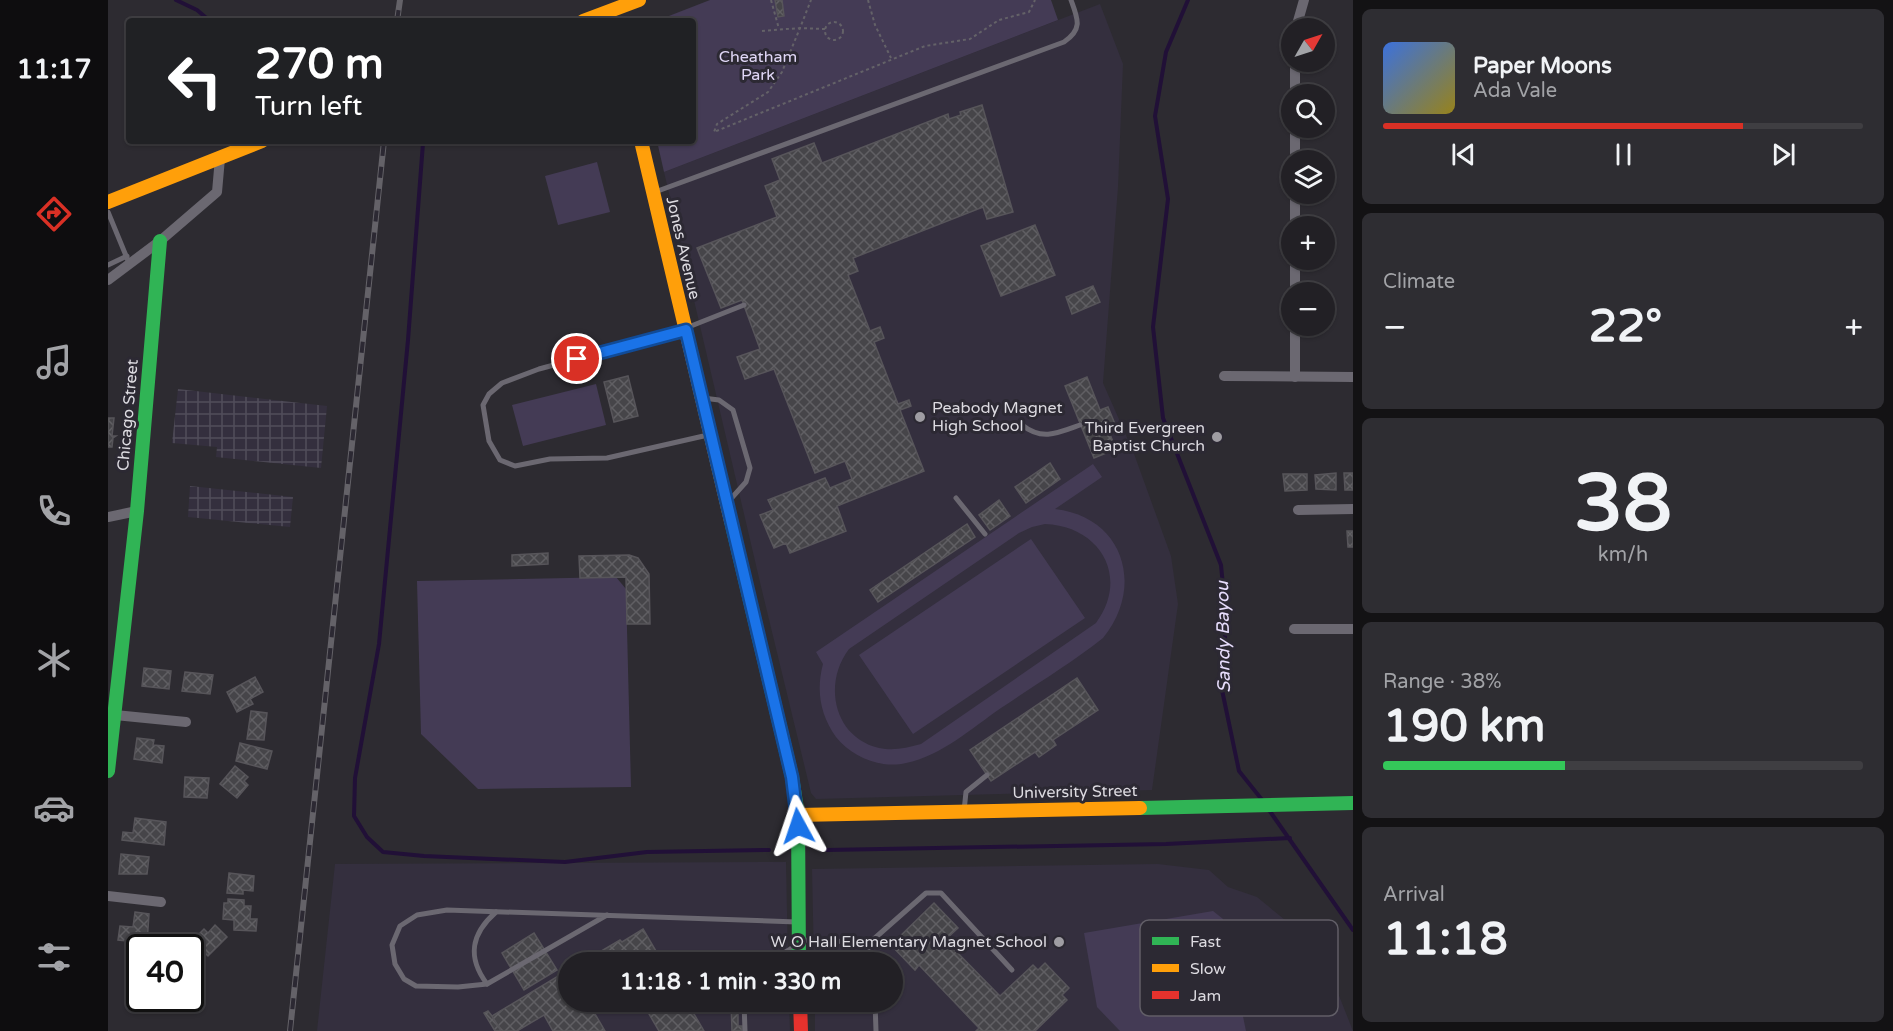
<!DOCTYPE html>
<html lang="en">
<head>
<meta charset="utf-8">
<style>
  :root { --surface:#222025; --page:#2e2d32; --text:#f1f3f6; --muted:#a2a3a7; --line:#3f3e42; --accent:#d93025 }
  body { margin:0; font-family:"Varela Round",sans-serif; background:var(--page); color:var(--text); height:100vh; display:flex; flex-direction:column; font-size:22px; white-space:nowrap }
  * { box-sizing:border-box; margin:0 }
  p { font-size:20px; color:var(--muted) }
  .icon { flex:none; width:33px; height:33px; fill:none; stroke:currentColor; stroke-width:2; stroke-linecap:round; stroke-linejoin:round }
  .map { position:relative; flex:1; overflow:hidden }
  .sheet { display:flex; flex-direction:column; gap:9px; padding:9px; background:#131214; width:540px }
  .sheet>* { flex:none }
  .top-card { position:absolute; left:18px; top:18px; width:570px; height:126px; border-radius:6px; box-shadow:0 2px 4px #0004,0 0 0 2px var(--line); background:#202124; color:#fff; overflow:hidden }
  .needle { width:39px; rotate:51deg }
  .controls { position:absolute; left:1173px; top:18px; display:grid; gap:12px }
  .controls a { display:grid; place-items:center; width:54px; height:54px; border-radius:50%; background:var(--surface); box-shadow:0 2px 4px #0004,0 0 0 2px var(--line); font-size:30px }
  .speed { position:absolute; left:18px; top:934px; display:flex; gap:12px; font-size:30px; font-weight:700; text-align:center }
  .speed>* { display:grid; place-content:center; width:78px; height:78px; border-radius:50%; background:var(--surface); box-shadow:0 2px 4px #0004,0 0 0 2px var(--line); line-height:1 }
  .speed .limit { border:3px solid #111; border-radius:9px; background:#fff; color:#111 }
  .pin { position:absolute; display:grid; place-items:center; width:51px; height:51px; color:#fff; margin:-26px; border:3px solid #fff; border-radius:50%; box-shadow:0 2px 6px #0007 }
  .me { position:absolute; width:66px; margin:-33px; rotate:355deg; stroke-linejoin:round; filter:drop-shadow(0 0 4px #0008) }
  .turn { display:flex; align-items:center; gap:21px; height:126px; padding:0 30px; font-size:27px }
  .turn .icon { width:78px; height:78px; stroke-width:2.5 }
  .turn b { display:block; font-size:42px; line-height:51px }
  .big { font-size:45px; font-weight:800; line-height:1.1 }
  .sheet .widget { flex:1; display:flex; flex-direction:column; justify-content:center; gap:9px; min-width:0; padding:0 21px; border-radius:9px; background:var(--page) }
  .sheet .dial { align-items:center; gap:0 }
  .dial b { font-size:78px; line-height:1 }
  .song { display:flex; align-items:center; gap:18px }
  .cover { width:72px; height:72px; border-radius:9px; background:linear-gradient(135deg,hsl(220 70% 55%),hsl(50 70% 35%)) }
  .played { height:6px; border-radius:3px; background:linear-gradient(90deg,var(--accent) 75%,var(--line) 75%) }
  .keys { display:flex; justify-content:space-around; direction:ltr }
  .heat { display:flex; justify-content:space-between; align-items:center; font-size:33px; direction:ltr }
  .charge { height:9px; border-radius:4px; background:linear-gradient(90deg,#34c759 38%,var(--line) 0) }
  .trip { position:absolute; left:450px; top:952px; width:345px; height:60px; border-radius:30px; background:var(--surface); box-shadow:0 2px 4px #0004,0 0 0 2px var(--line); font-weight:800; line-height:60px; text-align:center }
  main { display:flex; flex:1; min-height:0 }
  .tab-bar { display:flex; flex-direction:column; width:108px; justify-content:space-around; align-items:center; background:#0e0d0f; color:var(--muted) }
  .tab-bar .icon { width:42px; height:42px }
  .tab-bar .on { color:var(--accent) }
  .tab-bar b { font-size:27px; color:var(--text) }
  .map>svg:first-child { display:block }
</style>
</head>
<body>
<main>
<nav class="tab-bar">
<b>11:17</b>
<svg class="icon on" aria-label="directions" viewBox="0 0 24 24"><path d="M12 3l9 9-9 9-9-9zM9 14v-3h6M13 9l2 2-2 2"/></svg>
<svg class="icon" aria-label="music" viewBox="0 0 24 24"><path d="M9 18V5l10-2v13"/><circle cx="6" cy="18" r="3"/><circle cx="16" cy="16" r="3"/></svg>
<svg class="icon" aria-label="phone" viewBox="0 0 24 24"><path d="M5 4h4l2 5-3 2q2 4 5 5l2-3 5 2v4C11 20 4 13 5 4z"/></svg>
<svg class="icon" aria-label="climate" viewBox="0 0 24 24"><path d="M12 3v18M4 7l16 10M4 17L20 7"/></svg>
<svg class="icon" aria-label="car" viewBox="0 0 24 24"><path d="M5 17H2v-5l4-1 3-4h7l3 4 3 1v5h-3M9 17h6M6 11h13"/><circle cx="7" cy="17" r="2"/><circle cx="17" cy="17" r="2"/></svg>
<svg class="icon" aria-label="filters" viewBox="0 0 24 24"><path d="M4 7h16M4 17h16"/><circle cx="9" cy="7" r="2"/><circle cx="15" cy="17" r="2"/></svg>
</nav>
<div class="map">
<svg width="1245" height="1031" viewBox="0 0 1245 1031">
  <defs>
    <pattern id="industrial-grid" width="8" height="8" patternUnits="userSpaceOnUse" patternTransform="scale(1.5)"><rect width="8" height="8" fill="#342f3e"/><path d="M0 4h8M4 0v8" fill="none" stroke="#514d5a"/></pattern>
    <pattern id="building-cross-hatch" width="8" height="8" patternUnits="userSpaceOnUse" patternTransform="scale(1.5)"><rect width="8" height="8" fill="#464549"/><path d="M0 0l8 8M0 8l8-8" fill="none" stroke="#605f63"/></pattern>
  </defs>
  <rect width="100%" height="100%" fill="#2d2b31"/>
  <g fill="#342f3e">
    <polygon points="992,4 1015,64 1010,187 995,383 1025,451 1063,556 1070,604 1044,790 708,799 703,793 651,578 556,172"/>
    <polygon points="678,862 680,963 460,963 460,1002 681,1002 682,1031 209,1031 227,864"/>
    <polygon points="1050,864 1101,870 1120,887 1149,897 1182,924 1228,988 1245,1031 707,1031 707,1002 784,1002 784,963 706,963 704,869"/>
  </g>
  <g fill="url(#industrial-grid)">
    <polygon points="70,389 219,406 213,468 108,457 109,447 64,443"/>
    <polygon points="82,486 185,497 182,527 80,517"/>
  </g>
  <g fill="#443b55" fill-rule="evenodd">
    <polygon points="602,0 943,0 950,20 556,172 549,141 585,141 585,21 548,21"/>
    <polygon points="489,162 502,212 450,225 437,176"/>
    <polygon points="488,384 498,425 415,446 404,405"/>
    <path d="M 985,464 L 994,477 L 947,509 C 1016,517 1037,587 995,638 C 962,664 927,685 893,708 C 864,728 833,756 798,763 C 773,769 744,757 728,737 C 712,715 708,690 715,664 L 708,652 ZM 937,524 C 992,526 1022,577 988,623 L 813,744 C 798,748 786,751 771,748 C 725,737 715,683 741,649 L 911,533 L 924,527 Z"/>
    <polygon points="923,539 977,618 805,734 751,655"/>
    <polygon points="508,577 518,589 523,787 370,789 313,734 309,581"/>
    <polygon points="1105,911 1115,919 1138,1031 1012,1031 989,1007 976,933"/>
  </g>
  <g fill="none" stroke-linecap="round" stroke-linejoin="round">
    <g stroke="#211037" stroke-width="4">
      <polyline points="68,0 89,10 102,21"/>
      <polyline points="1080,0 1058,52 1047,116 1060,199 1045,327 1055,418 1113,565 1118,617 1114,690 1131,771 1155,801"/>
      <polyline points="315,143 300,340 271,644 247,778 246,816 259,837 275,852 316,856 457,862 539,852 661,850"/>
      <polyline points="1161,810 1245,930"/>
      <polyline points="719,850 1058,844 1182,838"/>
    </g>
  </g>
  <g fill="url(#building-cross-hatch)" stroke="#57555a" stroke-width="1.5">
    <polygon points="667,0 674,0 676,16 670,17"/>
    <polygon points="874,105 905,212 879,219 875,207 745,258 750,271 740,275 762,331 772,327 776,338 766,342 790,404 801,400 803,406 792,410 816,471 729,506 738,531 682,553 678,543 666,548 652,515 665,510 660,500 717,478 722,488 744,479 737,461 707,473 666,369 637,379 629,357 652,349 634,300 613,308 589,248 669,217 657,186 672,180 664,159 706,143 714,163 840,114 841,119 853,115 852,112"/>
    <polygon points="927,225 947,275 893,296 873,246"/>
    <polygon points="985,286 992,302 964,314 958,297"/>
    <polygon points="520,376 530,416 506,422 496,382"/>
    <polygon points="979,377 992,410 1000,407 1007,424 999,427 1008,449 986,458 957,386"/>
    <polygon points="0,418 6,418 4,436 8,436 5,438 4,447 0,447"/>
    <polygon points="942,463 952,479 918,503 907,487"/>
    <polygon points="1228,473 1228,490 1208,489 1207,475"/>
    <polygon points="1236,473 1245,473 1245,490 1237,490"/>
    <polygon points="1175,474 1199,474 1199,490 1177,491"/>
    <polygon points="891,500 902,516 882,530 871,515"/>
    <polygon points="859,524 867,537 770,602 762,590"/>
    <polygon points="1239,531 1245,531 1245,547 1240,547"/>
    <polygon points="440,553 440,564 404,566 404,555"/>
    <polygon points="521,555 530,558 541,574 542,624 519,624 518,577 472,578 471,556"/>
    <polygon points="36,668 63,671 61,689 34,686"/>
    <polygon points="77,672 105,675 102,694 74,691"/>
    <polygon points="147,677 155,692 142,699 145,704 129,712 119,692"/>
    <polygon points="969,678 990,710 945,740 948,745 931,757 927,752 883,781 862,750"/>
    <polygon points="143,711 159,713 156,740 139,739"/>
    <polygon points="29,738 46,740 45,745 56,746 54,763 26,759"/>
    <polygon points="132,743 164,751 159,769 128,761"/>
    <polygon points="127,766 140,777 136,781 140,785 129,798 112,784"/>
    <polygon points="77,777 101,778 99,798 76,797"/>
    <polygon points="27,818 58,822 56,845 14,840 15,832 25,833"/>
    <polygon points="13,854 41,857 39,874 11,874"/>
    <polygon points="121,873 146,876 145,891 135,890 135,894 119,893"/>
    <polygon points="120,899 136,900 136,906 143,906 142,919 149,919 148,931 126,930 126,920 115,919 116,903 120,903"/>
    <polygon points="826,903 850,928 837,940 892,996 925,965 930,970 937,963 961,988 954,995 959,1000 927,1031 868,1031 871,1028 811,965 807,970 783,945"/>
    <polygon points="27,912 41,914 39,943 10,940 12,926 25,927"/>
    <polygon points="107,925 119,937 100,956 84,941 96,929 100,933"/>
    <polygon points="535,929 555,963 473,963 512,940 514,942"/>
    <polygon points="426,933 449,970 416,990 394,953"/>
    <polygon points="460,970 460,1002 480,1002 497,1031 445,1031 436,1015 409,1031 393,1031 384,1016"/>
    <polygon points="534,1002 579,1002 596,1031 551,1031"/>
    <polygon points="623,1002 633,1002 633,1007 630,1007 630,1026 634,1026 634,1031 624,1031"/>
    <polygon points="380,1011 384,1016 393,1031 387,1031 376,1013"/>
  </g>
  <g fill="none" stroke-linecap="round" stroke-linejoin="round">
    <g stroke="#646268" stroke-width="2" stroke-dasharray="3 3" stroke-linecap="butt">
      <polyline points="663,0 671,29"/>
      <polyline points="760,0 767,25 783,58"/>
      <circle cx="726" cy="31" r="9"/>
      <polyline points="717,29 692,28 674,72 660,92 609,124 606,132 817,46 862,39 891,20 921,12 927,0"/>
      <polyline points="654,31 692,28 703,0"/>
    </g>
    <g stroke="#6b6871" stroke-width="5">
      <path d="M 547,192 L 956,42 C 975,29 970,19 963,0"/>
      <polyline points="0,212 21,263"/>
      <polyline points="0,265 19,256"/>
      <polyline points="578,328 636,305"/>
      <polyline points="576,330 431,369 394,383 381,394 375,405 381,441 392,460 407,466 442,459 499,458 600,435"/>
      <polyline points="595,398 611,400 625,410 642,468 638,482 620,502"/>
      <path d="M 914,425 C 934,441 950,433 972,425"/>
      <polyline points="848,498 877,534"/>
      <polyline points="856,811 858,792 879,775"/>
      <polyline points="499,915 379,984 350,987 308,986 296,979 287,964 284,945 292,926 309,915 339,910 689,922"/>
      <polyline points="694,940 752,942 759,945 766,963"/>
      <polyline points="759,945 818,893 833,893 904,970"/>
      <path d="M 644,963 C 658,953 675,959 687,945"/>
      <path d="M 379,984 C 358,956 364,933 388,912"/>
      <polyline points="636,1002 637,1031"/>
      <polyline points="767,1002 768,1031"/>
    </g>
    <g stroke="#6b6871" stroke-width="10">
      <polyline points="1188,28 1196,0"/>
      <polyline points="1187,94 1187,62"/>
      <polyline points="1187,160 1187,128"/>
      <polyline points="1187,226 1187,194"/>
      <polyline points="0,280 52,241 109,192 112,158"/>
      <polyline points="1187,292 1187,260"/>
      <polyline points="1116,376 1245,377"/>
      <polyline points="1187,377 1187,326"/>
      <polyline points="1190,510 1245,509"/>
      <polyline points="0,517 29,511"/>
      <polyline points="1186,629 1245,629"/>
      <polyline points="1,716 7,715 78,722"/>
      <polyline points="0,896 53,902"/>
    </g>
    <g stroke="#30b455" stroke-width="14">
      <polyline points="623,521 684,777 690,815 691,963"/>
      <polyline points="0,771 29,511 52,241"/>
      <polyline points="1032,808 1245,803"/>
    </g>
    <g stroke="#ff9f0a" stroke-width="14">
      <polyline points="475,21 531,0"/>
      <polyline points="533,141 623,521"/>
      <polyline points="0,202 154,141"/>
      <polyline points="690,815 1032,808"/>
    </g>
    <polyline stroke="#e5322d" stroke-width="14" points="692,1002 693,1031"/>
    <g stroke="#646268" stroke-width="6">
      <g id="rail">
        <polyline points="289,21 292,0"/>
        <polyline points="182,1031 276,141"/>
      </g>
    </g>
    <use href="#rail" stroke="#2c2933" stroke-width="4" stroke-dasharray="11" stroke-linecap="butt"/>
  </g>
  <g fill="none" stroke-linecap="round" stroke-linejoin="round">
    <g stroke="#114b97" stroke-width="15">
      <polyline id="route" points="469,359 578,330 684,777 690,826"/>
    </g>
    <use href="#route" stroke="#1a73e8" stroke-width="10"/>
  </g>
  <g fill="#9f9da3" stroke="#2c2933" stroke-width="2">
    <circle cx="812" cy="417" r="6"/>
    <circle cx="1109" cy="437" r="6"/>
    <circle cx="951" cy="942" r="6"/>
  </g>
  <g text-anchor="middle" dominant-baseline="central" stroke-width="6" stroke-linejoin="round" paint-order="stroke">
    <g font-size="16" fill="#e0d7f6" stroke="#2c2933">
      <text x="650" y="57">Cheatham<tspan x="650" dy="18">Park</tspan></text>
    </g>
    <g font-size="16" fill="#dddbe1" stroke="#2c2933">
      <text transform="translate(575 248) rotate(77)">Jones Avenue</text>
      <text transform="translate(20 415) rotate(-85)">Chicago Street</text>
      <text transform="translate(967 792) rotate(-1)">University Street</text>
    </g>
    <g font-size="16" fill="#dddbe1" stroke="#2c2933" text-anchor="end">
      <text x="824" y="408" text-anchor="start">Peabody Magnet<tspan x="824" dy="18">High School</tspan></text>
      <text x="1097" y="428">Third Evergreen<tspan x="1097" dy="18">Baptist Church</tspan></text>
      <text x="939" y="942">W O Hall Elementary Magnet School</text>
    </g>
    <g font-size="18" font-style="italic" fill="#e7ddfc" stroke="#2c2933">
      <text transform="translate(1115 637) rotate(-91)">Sandy Bayou</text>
    </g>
  </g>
  <rect x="1032" y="920" width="198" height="96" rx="9" fill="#2c2933" stroke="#615e67" stroke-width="1.5"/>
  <rect x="1044" y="937" width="27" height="8" fill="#30b455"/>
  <rect x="1044" y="964" width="27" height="8" fill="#ff9f0a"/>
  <rect x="1044" y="991" width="27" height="8" fill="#e5322d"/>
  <g font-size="16" fill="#dddbe1">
    <text x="1082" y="947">Fast</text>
    <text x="1082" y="974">Slow</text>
    <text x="1082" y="1001">Jam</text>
  </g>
</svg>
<div class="controls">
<a><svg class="needle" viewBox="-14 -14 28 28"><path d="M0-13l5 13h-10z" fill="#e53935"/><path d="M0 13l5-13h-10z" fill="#a2a3a7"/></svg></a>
<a><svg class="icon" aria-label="search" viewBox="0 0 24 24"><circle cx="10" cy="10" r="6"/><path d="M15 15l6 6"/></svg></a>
<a><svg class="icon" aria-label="layers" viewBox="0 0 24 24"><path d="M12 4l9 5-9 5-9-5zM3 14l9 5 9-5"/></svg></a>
<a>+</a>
<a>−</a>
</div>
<div class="speed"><div class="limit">40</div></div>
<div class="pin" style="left:469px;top:359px;background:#d93025"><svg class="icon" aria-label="arrive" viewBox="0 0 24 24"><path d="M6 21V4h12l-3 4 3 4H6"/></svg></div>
<svg class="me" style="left:690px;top:826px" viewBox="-20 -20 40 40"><path d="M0-17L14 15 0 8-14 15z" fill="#1a73e8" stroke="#fff" stroke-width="4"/></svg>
<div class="trip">11:18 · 1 min · 330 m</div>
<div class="top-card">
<div class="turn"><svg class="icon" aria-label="left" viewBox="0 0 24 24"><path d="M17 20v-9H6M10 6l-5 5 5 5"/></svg><div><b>270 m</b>Turn left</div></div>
</div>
</div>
<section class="sheet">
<div class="widget">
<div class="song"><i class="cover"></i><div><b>Paper Moons</b><p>Ada Vale</p></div></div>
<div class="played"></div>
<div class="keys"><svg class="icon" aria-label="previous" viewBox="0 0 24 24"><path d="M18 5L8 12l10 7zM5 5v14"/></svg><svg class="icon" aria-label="pause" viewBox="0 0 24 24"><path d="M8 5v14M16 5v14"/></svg><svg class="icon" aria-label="next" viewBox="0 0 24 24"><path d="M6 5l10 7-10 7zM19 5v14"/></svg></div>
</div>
<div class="widget"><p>Climate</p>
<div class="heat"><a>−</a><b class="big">22°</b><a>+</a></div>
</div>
<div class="widget dial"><b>38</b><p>km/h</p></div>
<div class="widget"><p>Range · 38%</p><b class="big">190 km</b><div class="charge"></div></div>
<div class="widget"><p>Arrival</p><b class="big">11:18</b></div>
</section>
</main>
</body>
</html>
